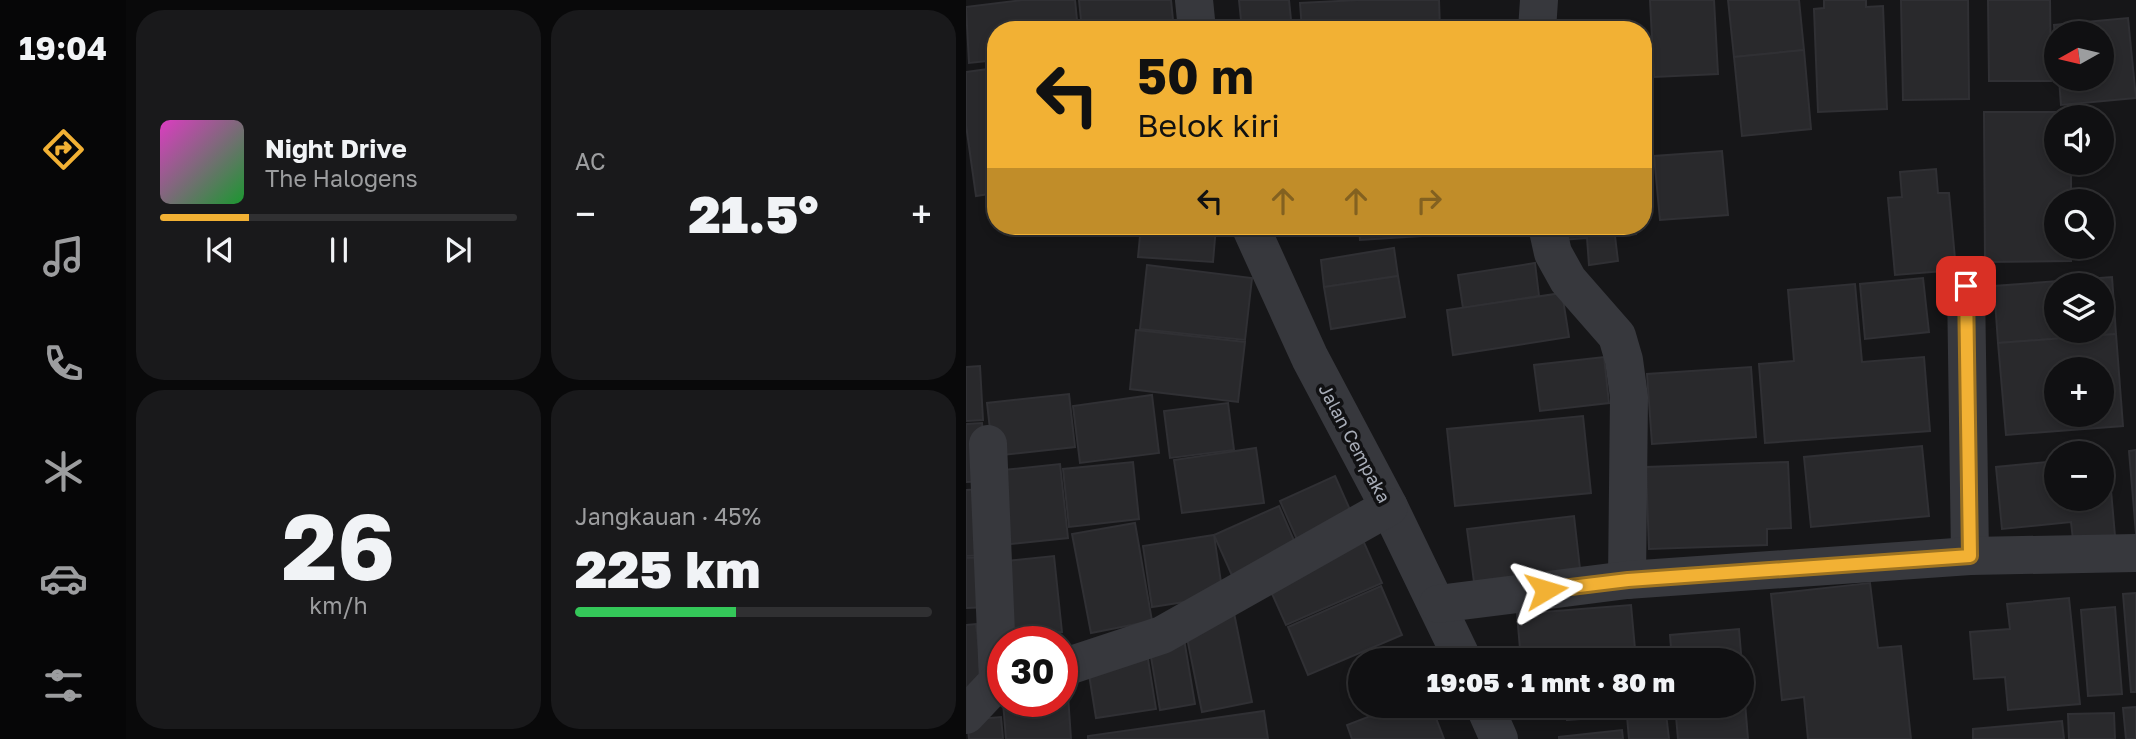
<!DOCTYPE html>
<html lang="id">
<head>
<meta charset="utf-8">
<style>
  :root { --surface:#101012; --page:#19191b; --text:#f1f3f6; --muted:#9c9d9f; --line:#303032; --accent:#f2b134 }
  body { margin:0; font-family:"Golos Text",sans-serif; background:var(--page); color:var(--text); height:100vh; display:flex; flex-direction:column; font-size:26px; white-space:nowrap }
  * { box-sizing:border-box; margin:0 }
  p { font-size:23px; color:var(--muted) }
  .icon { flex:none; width:38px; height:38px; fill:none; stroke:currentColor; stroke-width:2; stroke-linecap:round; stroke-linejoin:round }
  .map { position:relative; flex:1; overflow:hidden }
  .details { display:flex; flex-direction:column; gap:10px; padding:10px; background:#09090a; width:840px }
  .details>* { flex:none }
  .top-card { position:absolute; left:21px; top:21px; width:665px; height:214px; border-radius:28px; box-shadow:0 4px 10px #0003,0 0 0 2px var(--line); background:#f2b134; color:#111; overflow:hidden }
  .needle { width:46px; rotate:262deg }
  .buttons { position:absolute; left:1078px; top:21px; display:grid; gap:14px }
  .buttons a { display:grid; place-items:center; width:70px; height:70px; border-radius:50%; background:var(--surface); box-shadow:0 4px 10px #0003,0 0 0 2px var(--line); font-size:35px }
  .speed { position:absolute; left:21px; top:626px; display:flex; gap:14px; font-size:35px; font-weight:700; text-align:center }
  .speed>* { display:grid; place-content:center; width:91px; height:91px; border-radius:50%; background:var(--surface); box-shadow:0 4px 10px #0003,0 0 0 2px var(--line); line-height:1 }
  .speed .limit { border:10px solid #d22; background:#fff; color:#111 }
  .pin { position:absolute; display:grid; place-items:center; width:60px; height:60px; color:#fff; margin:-30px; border-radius:14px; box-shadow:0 4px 10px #0006 }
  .me { position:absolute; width:77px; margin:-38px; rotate:83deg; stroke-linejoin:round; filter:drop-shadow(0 0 5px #0008) }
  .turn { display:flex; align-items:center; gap:24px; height:147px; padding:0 35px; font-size:32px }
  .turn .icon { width:91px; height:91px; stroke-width:2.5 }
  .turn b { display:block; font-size:49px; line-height:60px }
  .lanes { display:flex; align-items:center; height:66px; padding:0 35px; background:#0003; justify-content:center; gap:35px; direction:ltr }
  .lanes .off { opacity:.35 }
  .big { font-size:52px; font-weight:800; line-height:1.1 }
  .details .tile { flex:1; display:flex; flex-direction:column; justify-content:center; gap:10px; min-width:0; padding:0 24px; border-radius:28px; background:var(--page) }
  .details .dial { align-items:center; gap:0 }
  .dial b { font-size:91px; line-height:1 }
  .song { display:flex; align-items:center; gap:21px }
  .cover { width:84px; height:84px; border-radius:10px; background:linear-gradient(135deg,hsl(310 70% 55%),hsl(130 70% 35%)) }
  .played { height:7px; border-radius:4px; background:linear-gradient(90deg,var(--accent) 25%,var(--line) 25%) }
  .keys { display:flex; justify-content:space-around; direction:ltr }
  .heat { display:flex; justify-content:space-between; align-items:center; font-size:38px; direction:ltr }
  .charge { height:10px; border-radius:5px; background:linear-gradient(90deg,#34c759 45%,var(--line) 0) }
  .details .tiles { flex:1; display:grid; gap:10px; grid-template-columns:repeat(2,1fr) }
  .trip { position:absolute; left:382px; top:648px; width:406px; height:70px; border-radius:35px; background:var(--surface); box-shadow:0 4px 10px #0003,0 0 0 2px var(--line); font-weight:800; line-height:70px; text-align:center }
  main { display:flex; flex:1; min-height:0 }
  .tab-bar { display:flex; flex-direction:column; width:126px; justify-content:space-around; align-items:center; background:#060607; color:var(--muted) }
  .tab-bar .icon { width:49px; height:49px }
  .tab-bar .on { color:var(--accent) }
  .tab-bar b { font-size:32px; color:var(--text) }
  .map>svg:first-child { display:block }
</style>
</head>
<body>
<main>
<nav class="tab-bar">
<b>19:04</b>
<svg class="icon on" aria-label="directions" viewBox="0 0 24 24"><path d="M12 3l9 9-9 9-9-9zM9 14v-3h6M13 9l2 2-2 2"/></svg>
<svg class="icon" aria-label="music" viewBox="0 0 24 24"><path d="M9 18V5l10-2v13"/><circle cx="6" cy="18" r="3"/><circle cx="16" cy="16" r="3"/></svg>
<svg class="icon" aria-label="phone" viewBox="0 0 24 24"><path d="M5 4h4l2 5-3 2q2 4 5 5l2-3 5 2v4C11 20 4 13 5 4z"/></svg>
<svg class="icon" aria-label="climate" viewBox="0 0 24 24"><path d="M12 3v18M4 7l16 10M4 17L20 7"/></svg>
<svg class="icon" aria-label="car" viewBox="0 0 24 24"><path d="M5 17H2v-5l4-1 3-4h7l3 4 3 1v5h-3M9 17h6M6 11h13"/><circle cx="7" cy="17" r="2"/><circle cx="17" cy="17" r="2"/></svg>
<svg class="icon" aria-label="filters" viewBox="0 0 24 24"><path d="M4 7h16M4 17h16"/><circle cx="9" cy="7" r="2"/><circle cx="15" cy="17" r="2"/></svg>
</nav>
<section class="details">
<div class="tiles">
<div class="tile">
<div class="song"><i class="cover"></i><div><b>Night Drive</b><p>The Halogens</p></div></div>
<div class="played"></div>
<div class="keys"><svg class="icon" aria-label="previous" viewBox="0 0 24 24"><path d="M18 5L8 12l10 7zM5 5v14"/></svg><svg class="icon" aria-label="pause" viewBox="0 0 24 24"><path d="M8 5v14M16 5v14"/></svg><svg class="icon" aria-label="next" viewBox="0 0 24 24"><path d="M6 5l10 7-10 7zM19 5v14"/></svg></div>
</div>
<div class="tile"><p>AC</p>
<div class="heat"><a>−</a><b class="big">21.5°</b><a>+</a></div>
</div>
<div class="tile dial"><b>26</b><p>km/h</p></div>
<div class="tile"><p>Jangkauan · 45%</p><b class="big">225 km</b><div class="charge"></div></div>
</div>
</section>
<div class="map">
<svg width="1170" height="739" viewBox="0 0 1170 739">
  <rect width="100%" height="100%" fill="#161618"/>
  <g fill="#29292c" stroke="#303034" stroke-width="2" fill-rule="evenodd">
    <polygon points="57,0 109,0 112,30 30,30 30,60 3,63 0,7"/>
    <polygon points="113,0 205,0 208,30 116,30"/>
    <polygon points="273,0 323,0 326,30 276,30"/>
    <polygon points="392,0 473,0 474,30 336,30 334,3"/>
    <polygon points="684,0 748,0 752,74 688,77"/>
    <polygon points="762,0 833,0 838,50 768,57"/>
    <polygon points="858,0 900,0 900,7 917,6 921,109 852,112 848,9 858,8"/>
    <polygon points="935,0 1002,0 1003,99 937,100"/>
    <polygon points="1022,0 1084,0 1085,81 1023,81"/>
    <polygon points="1162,18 1170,98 1095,105 1093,79 1136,79 1136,33 1090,33 1090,51 1088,25"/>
    <polygon points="838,50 845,129 776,136 768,57"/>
    <polygon points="30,68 30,193 10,196 0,125 0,72"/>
    <polygon points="1018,112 1105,112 1105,117 1090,117 1090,163 1105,163 1105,201 1090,201 1090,247 1105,247 1105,261 1019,262"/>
    <polygon points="756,151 762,215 694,220 688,156"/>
    <polygon points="970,169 972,193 983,193 990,270 929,275 922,198 936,197 934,172"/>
    <polygon points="175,226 250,226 247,262 172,257"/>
    <polygon points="393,226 486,226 487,234 394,240"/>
    <polygon points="594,226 670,226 670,234 649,236 652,261 623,265 621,238 595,240"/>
    <polygon points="428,248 432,276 358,287 355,260"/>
    <polygon points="569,263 573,296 497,308 492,275"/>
    <polygon points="181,265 286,278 279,340 174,329"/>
    <polygon points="432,276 439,317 365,329 358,287"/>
    <path d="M 1146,277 L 1150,334 L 1032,343 L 1028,286 ZM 1090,285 L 1136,285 L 1136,331 L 1090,331 Z"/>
    <polygon points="957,278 963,332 899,339 894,284"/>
    <polygon points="889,284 896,362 958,357 964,431 799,443 793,364 828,361 822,290"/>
    <polygon points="596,293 603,337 487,355 481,310"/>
    <polygon points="170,330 279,342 272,402 164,389"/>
    <path d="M 1150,334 L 1157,426 L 1040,435 L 1032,343 ZM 1090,369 L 1136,369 L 1136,415 L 1090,415 Z"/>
    <polygon points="638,357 643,403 574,411 568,365"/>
    <polygon points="14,366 17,420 0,421 0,367"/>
    <polygon points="785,367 790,437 686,444 681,374"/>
    <polygon points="103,394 109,447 27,456 21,403"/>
    <polygon points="186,395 193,453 114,463 107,406"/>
    <polygon points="262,403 268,450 204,458 198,411"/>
    <polygon points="617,416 625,493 489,506 481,429"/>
    <polygon points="16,423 20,481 0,482 0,424"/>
    <polygon points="956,446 963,516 845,527 838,457"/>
    <polygon points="290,448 298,503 216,513 208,460"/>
    <polygon points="1170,450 1170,534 1163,451"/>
    <polygon points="1136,456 1142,456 1149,536 1107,540 1105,522 1036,529 1030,467 1090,461 1090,499 1136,499"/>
    <polygon points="167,462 173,519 103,527 97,469"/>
    <polygon points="822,462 825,528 801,529 801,545 683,549 680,467"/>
    <polygon points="94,464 102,538 36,545 28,471"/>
    <polygon points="369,476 389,521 333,544 314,501"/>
    <polygon points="19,489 23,555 0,556 0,490"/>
    <polygon points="313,506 333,552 268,580 248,535"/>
    <polygon points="608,516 614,569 508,582 501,529"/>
    <polygon points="169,523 186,621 125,633 106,534"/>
    <polygon points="248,535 257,596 186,607 177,546"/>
    <polygon points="395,536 416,583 320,625 299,578"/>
    <polygon points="88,556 96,632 40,638 32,562"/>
    <polygon points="20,557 23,607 0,608 0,558"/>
    <polygon points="904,583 912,648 935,646 945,739 842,739 838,697 816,700 805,594"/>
    <polygon points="415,586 436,635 342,675 322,627"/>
    <polygon points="1170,593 1170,692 1165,692 1157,594"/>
    <polygon points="1103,598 1114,704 1042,710 1039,677 1008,679 1004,632 1044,629 1041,604"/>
    <polygon points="665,605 670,660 555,660 551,614"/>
    <polygon points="1149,607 1156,694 1122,696 1115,610"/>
    <polygon points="268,613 286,702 236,712 218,623"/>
    <polygon points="10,624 18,692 0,695 0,625"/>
    <polygon points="773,629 782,739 712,739 709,705 775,705 775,660 706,660 704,635"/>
    <polygon points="218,639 229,704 194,710 183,645"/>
    <polygon points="181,653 190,709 130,718 121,662"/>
    <polygon points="102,695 105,739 40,739 37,702 96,702 96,696"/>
    <polygon points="433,705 465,705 478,739 386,739 381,725"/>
    <polygon points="600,705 643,705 644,717 601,720"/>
    <polygon points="660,705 699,705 703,739 663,739"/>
    <polygon points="1170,707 1170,739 1160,739 1157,708"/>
    <polygon points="298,711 302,739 122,739 122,736"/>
    <polygon points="1148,713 1149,739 1103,739 1102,714"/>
    <polygon points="35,717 37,739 3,739 1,720"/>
    <polygon points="1096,721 1098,739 1007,739 1007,729"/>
    <polygon points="656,730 657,739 593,739 593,737"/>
  </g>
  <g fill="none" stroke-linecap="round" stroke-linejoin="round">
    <g stroke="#37383d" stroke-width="38">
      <polyline points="228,0 231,30"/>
      <polyline points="571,30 573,0"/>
      <polyline points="284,226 344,358 423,507 497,660"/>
      <polyline points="581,226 587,253 602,280 651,336 658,360 663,397 661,580"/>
      <polyline points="1000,286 1004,556"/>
      <polyline points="22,444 32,681 37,680"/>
      <polyline points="472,604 661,580 1004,556 1170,553"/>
      <polyline points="96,668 196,635 423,507"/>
      <polyline points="518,705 533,739"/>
      <polyline points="0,715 32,681"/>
    </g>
  </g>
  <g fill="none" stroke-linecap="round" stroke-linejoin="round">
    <g stroke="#9d7322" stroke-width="18">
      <polyline id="route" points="580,590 662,580 1004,556 1000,286"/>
    </g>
    <use href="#route" stroke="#f2b134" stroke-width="12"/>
  </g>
  <g text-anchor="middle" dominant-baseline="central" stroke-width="7" stroke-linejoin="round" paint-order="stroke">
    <g font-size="18" fill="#a8adb8" stroke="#111113">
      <text transform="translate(389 443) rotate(62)">Jalan Cempaka</text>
    </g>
  </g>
</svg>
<div class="buttons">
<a><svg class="needle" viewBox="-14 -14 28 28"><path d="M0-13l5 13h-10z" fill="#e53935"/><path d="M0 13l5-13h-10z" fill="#9c9d9f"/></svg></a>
<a><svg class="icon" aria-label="sound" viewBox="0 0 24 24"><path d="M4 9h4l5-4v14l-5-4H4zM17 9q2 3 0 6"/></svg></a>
<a><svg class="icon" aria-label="search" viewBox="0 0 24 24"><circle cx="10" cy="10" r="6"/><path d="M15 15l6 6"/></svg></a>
<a><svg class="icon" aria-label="layers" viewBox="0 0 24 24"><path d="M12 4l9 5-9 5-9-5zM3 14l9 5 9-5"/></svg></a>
<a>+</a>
<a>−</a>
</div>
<div class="speed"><div class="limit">30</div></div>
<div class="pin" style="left:1000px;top:286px;background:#d93025"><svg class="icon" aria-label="arrive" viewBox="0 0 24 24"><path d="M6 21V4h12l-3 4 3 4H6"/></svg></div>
<svg class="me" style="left:580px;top:590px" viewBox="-20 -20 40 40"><path d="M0-17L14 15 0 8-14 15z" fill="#f2b134" stroke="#fff" stroke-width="4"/></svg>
<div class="trip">19:05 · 1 mnt · 80 m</div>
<div class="top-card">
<div class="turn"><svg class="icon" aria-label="left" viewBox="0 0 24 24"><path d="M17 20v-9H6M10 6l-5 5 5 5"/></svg><div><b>50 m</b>Belok kiri</div></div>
<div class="lanes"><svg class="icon" aria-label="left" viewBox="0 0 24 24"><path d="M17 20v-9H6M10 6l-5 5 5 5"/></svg><svg class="icon off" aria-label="ahead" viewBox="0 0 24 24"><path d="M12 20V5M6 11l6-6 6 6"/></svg><svg class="icon off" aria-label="ahead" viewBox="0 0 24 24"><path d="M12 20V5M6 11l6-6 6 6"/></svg><svg class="icon off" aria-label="right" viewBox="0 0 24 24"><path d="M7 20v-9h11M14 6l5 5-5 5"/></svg></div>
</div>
</div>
</main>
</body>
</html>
